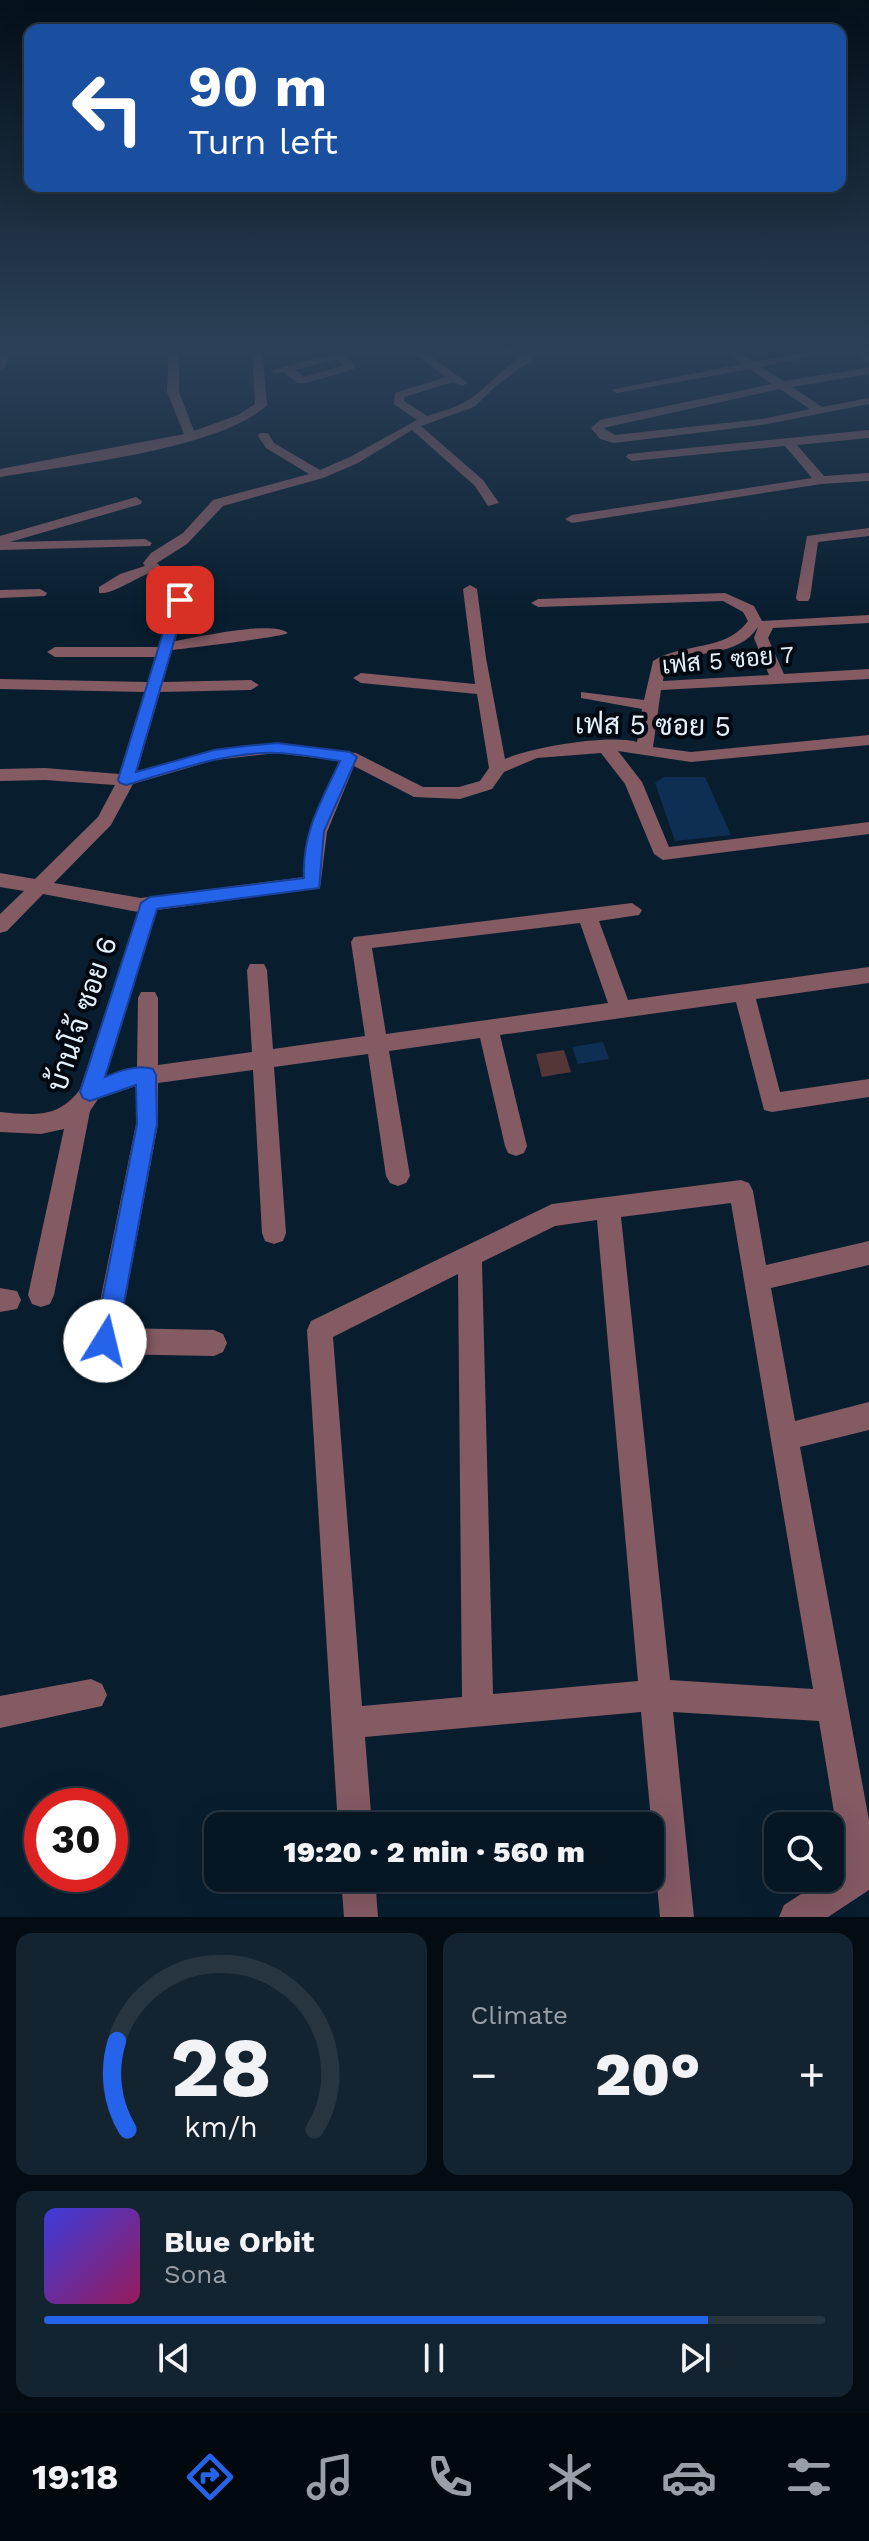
<!DOCTYPE html>
<html lang="en">
<head>
<meta charset="utf-8">
<style>
  :root { --surface:#061623; --page:#142330; --text:#f1f3f6; --muted:#989fa6; --line:#273541; --accent:#2563eb }
  body { margin:0; font-family:"Work Sans",Sarabun,sans-serif; background:var(--page); color:var(--text); height:100vh; display:flex; flex-direction:column; font-size:30px; white-space:nowrap }
  * { box-sizing:border-box; margin:0 }
  p { font-size:26px; color:var(--muted) }
  .icon { flex:none; width:44px; height:44px; fill:none; stroke:currentColor; stroke-width:2; stroke-linecap:round; stroke-linejoin:round }
  .map { position:relative; height:1917px; overflow:hidden }
  .side { display:flex; flex-direction:column; gap:16px; padding:16px; background:#030c13; flex:1 }
  .side>* { flex:none }
  .top-card { position:absolute; left:24px; top:24px; width:822px; height:168px; border-radius:16px; box-shadow:0 8px 32px #0002,0 0 0 2px var(--line); background:#1a4fa0; color:#fff; overflow:hidden }
  .buttons { position:absolute; left:764px; top:1812px; display:grid; gap:16px }
  .buttons a { display:grid; place-items:center; width:80px; height:80px; border-radius:16px; background:var(--surface); box-shadow:0 8px 32px #0002,0 0 0 2px var(--line); font-size:40px }
  .speed { position:absolute; left:24px; top:1788px; display:flex; gap:16px; font-size:40px; font-weight:700; text-align:center }
  .speed>* { display:grid; place-content:center; width:104px; height:104px; border-radius:50%; background:var(--surface); box-shadow:0 8px 32px #0002,0 0 0 2px var(--line); line-height:1 }
  .speed .limit { border:12px solid #d22; background:#fff; color:#111 }
  .pin { position:absolute; display:grid; place-items:center; width:68px; height:68px; color:#fff; margin:-34px; border-radius:16px; box-shadow:0 4px 12px #0006 }
  .me { position:absolute; width:88px; margin:-44px; rotate:9deg; stroke-linejoin:round; filter:drop-shadow(0 0 6px #0008) }
  .turn { display:flex; align-items:center; gap:28px; height:168px; padding:0 32px; font-size:36px }
  .turn .icon { width:104px; height:104px; stroke-width:2.5 }
  .turn b { display:block; font-size:56px; line-height:68px }
  .big { font-size:60px; font-weight:800; line-height:1.1 }
  .side .widget { flex:1; display:flex; flex-direction:column; justify-content:center; gap:12px; min-width:0; padding:0 28px; border-radius:16px; background:var(--page) }
  .side .dial { align-items:center; gap:0 }
  .dial svg { height:208px; overflow:visible; fill:none; stroke:var(--line); stroke-width:7; stroke-linecap:round; text-anchor:middle }
  .dial text { fill:var(--text); stroke:none }
  .song { display:flex; align-items:center; gap:24px }
  .cover { width:96px; height:96px; border-radius:12px; background:linear-gradient(135deg,hsl(240 70% 55%),hsl(330 70% 35%)) }
  .played { height:8px; border-radius:4px; background:linear-gradient(90deg,var(--accent) 85%,var(--line) 85%) }
  .keys { display:flex; justify-content:space-around; direction:ltr }
  .heat { display:flex; justify-content:space-between; align-items:center; font-size:44px; direction:ltr }
  .side .tiles { flex:1; display:grid; gap:16px; grid-template-columns:1fr 1fr }
  .widget:last-child { grid-column:span 2 }
  .trip { position:absolute; left:204px; top:1812px; width:460px; height:80px; border-radius:16px; background:var(--surface); box-shadow:0 8px 32px #0002,0 0 0 2px var(--line); font-weight:800; line-height:80px; text-align:center }
  .menu { display:flex; height:128px; justify-content:space-around; align-items:center; background:#02090e; color:var(--muted) }
  .menu .icon { width:56px; height:56px }
  .menu .selected { color:var(--accent) }
  .menu b { font-size:36px; color:var(--text) }
  .map>svg:first-child { display:block }
</style>
</head>
<body>
<div class="map">
<svg width="869" height="1917" viewBox="0 0 869 1917">
  <rect width="100%" height="100%" fill="#081e2f"/>
  <g fill="#0e2e53">
    <polygon points="664,777 705,777 731,835 675,841 655,783"/>
    <polygon points="603,1042 609,1059 578,1064 572,1047"/>
  </g>
  <polygon fill="#553636" points="564,1050 571,1072 542,1077 536,1054"/>
  <g fill="none" stroke-linecap="round" stroke-linejoin="round">
    <g fill="#845a63" fill-rule="evenodd">
      <polygon points="1,349 11,349 5,367 0,370"/>
      <path d="M 169,349 L 179,349 L 179,392 L 194,431 L 238,415 L 255,404 L 252,349 L 262,349 L 267,405 C 222,449 65,466 0,477 L 0,469 L 184,434 L 167,392 Z"/>
      <path d="M 353,349 L 371,349 L 347,357 L 355,367 L 354,369 L 306,383 L 298,383 L 284,372 L 275,374 L 270,371 ZM 337,359 L 343,366 L 304,377 L 295,370 Z"/>
      <path d="M 408,349 L 420,349 L 468,383 L 462,386 L 453,382 L 404,397 L 404,401 L 427,416 C 439,412 452,409 463,403 C 490,390 514,348 547,349 L 497,385 L 474,407 L 421,426 L 483,480 L 499,503 L 488,506 L 475,486 L 412,430 L 358,463 L 323,478 L 223,506 L 187,544 L 157,563 L 180,587 L 187,600 L 175,641 C 198,637 272,620 288,633 C 283,637 189,648 172,650 L 163,682 L 251,680 L 259,685 L 251,690 L 160,692 L 137,771 L 214,750 L 277,743 L 356,753 L 423,787 L 459,787 L 480,781 L 489,768 L 477,694 L 361,683 L 353,678 L 361,673 L 475,684 L 463,589 L 470,585 L 477,589 L 486,658 L 505,759 C 532,747 609,734 637,742 L 642,709 L 581,698 L 581,692 L 644,700 L 653,661 C 683,642 726,652 748,621 L 743,612 L 723,601 L 538,607 L 531,603 L 538,599 L 725,593 L 754,606 L 762,621 L 869,615 L 869,623 L 773,628 L 768,638 L 784,674 L 869,669 L 869,679 L 661,690 L 653,747 L 691,752 L 869,735 L 869,745 L 691,762 L 618,751 L 642,782 L 669,847 L 869,822 L 869,834 L 663,860 L 654,854 L 625,784 L 601,753 L 537,758 L 504,772 L 492,789 L 460,799 L 414,797 L 354,766 L 327,832 L 320,888 L 157,910 L 106,1076 L 137,1068 L 138,998 L 141,992 L 155,992 L 158,998 L 158,1065 L 252,1052 L 247,970 L 250,964 L 264,964 L 267,970 L 273,1049 L 365,1036 L 351,942 L 354,937 L 632,903 L 642,910 L 639,915 L 599,921 L 628,1000 L 869,967 L 869,983 L 756,999 L 780,1092 L 869,1079 L 869,1097 L 772,1112 L 764,1110 L 736,1002 L 500,1035 L 527,1146 L 524,1153 L 516,1156 L 508,1153 L 505,1146 L 480,1038 L 389,1051 L 410,1176 L 406,1183 L 398,1186 L 390,1183 L 386,1176 L 368,1054 L 274,1067 L 286,1233 L 283,1241 L 274,1244 L 265,1241 L 262,1233 L 253,1070 L 158,1083 L 158,1124 L 120,1328 L 214,1330 L 223,1334 L 227,1343 L 223,1352 L 214,1356 L 105,1354 L 96,1350 L 92,1341 L 136,1124 L 136,1086 L 98,1099 L 90,1111 L 54,1295 L 50,1304 L 41,1307 L 32,1304 L 28,1295 L 64,1129 L 41,1134 L 0,1132 L 0,1112 C 33,1115 59,1119 80,1089 L 138,912 L 43,894 L 7,931 L 0,933 L 0,914 L 24,891 L 0,887 L 0,873 L 35,879 L 98,817 L 115,785 L 45,780 L 0,781 L 0,769 L 45,768 L 119,774 L 145,692 L 0,689 L 0,679 L 148,682 L 155,657 L 55,657 L 47,652 L 55,647 L 158,647 L 173,600 L 150,573 C 135,578 112,595 99,593 L 99,587 L 120,574 L 145,566 L 143,563 L 151,553 L 183,533 L 213,500 L 309,474 L 266,448 L 258,436 L 260,433 L 268,433 L 274,443 L 320,470 L 350,457 L 417,420 L 394,404 L 395,393 L 446,377 ZM 758,627 L 754,638 L 769,675 L 663,681 L 665,666 C 695,648 737,659 758,627 ZM 277,753 L 340,761 L 309,832 L 304,877 L 141,898 L 54,883 L 111,825 L 133,784 L 215,760 ZM 580,923 L 608,1003 L 386,1034 L 372,948 Z"/>
      <path d="M 722,349 L 734,349 L 754,362 L 825,349 L 847,349 L 761,367 L 783,381 L 869,368 L 869,374 L 792,387 L 822,407 L 869,398 L 869,404 L 762,425 L 614,443 L 600,439 L 591,428 L 600,420 L 772,384 L 750,369 L 617,393 L 611,390 L 742,364 ZM 780,389 L 810,409 L 762,419 L 615,435 L 603,428 Z"/>
      <polygon points="852,349 863,349 869,354 869,363"/>
      <polygon points="869,430 869,438 797,445 824,476 869,473 869,481 821,484 572,523 565,519 572,515 812,478 785,446 632,461 626,457 628,454"/>
      <polygon points="136,497 142,501 141,504 10,542 145,539 152,543 150,546 0,550 0,536"/>
      <polygon points="869,528 869,536 818,542 810,598 808,601 798,601 796,598 807,536"/>
      <polygon points="40,589 47,593 45,596 0,598 0,590"/>
      <path d="M 741,1180 L 749,1183 L 753,1191 L 766,1265 L 869,1241 L 869,1265 L 771,1288 L 795,1421 L 869,1402 L 869,1430 L 800,1447 L 869,1820 L 869,1890 L 828,1917 L 779,1917 L 784,1905 L 843,1867 L 819,1721 L 673,1712 L 694,1917 L 660,1917 L 641,1712 L 365,1737 L 372,1826 L 338,1826 L 307,1330 L 311,1321 L 552,1204 ZM 731,1203 L 813,1689 L 670,1680 L 621,1217 ZM 597,1220 L 638,1681 L 493,1694 L 482,1262 L 555,1226 ZM 458,1274 L 462,1697 L 362,1706 L 333,1337 Z"/>
      <polygon points="0,1288 17,1291 21,1300 17,1309 0,1312"/>
      <polygon points="91,1679 102,1684 107,1695 102,1706 0,1728 0,1696"/>
      <polygon points="341,1878 375,1878 378,1917 344,1917"/>
    </g>
  </g>
  <linearGradient id="sky" x2="0" y2="1"><stop stop-color="#04101a"/><stop offset="0.57" stop-color="#2c4158"/><stop offset="1" stop-color="#2c4158" stop-opacity="0"/></linearGradient>
  <rect width="869" height="617" fill="url(#sky)"/>
  <path fill="#2563eb" stroke="#184099" stroke-width="2" d="M 180,596 L 186,600 L 136,772 L 214,750 L 245,746 L 277,743 L 350,752 L 357,757 L 324,831 L 319,888 L 157,909 L 105,1077 C 119,1071 137,1064 153,1069 L 156,1075 L 157,1124 L 117,1341 L 114,1350 L 105,1353 L 97,1350 L 94,1341 L 137,1124 L 136,1085 L 90,1101 L 83,1098 L 80,1092 L 141,903 L 150,897 L 304,878 C 302,832 321,802 340,761 C 320,758 299,754 278,753 C 227,751 175,771 126,785 L 120,783 L 118,780 L 173,600 Z"/>
  <g text-anchor="middle" dominant-baseline="central" stroke-width="8" stroke-linejoin="round" paint-order="stroke">
    <g font-size="24" fill="#e4f2fe" stroke="#02080f">
      <text transform="translate(728 660) rotate(-5)">เฟส 5 ซอย 7</text>
    </g>
    <g font-size="28" fill="#e4f2fe" stroke="#02080f">
      <text transform="translate(653 725) rotate(1)">เฟส 5 ซอย 5</text>
      <text transform="translate(82 1014) rotate(-71)">บ้านโจ้ ซอย 6</text>
    </g>
  </g>
</svg>
<div class="buttons">
<a><svg class="icon" aria-label="search" viewBox="0 0 24 24"><circle cx="10" cy="10" r="6"/><path d="M15 15l6 6"/></svg></a>
</div>
<div class="speed"><div class="limit">30</div></div>
<div class="pin" style="left:180px;top:600px;background:#d93025"><svg class="icon" aria-label="arrive" viewBox="0 0 24 24"><path d="M6 21V4h12l-3 4 3 4H6"/></svg></div>
<svg class="me" style="left:105px;top:1341px" viewBox="-20 -20 40 40"><circle r="19" fill="#fff"/><path d="M0-13L10 11 0 6-10 11z" fill="#2563eb"/></svg>
<div class="trip">19:20 · 2 min · 560 m</div>
<div class="top-card">
<div class="turn"><svg class="icon" aria-label="left" viewBox="0 0 24 24"><path d="M17 20v-9H6M10 6l-5 5 5 5"/></svg><div><b>90 m</b>Turn left</div></div>
</div>
</div>
<section class="side">
<div class="tiles">
<div class="widget dial"><svg viewBox="0 0 100 80">
<path d="M14 69A42 42 0 1 1 86 69"/>
<path d="M14 69A42 42 0 0 1 10 35" stroke="#2563eb"/>
<text x="50" y="56" font-size="32" font-weight="700">28</text>
<text x="50" y="72" font-size="11">km/h</text>
</svg></div>
<div class="widget"><p>Climate</p>
<div class="heat"><a>−</a><b class="big">20°</b><a>+</a></div>
</div>
<div class="widget">
<div class="song"><i class="cover"></i><div><b>Blue Orbit</b><p>Sona</p></div></div>
<div class="played"></div>
<div class="keys"><svg class="icon" aria-label="previous" viewBox="0 0 24 24"><path d="M18 5L8 12l10 7zM5 5v14"/></svg><svg class="icon" aria-label="pause" viewBox="0 0 24 24"><path d="M8 5v14M16 5v14"/></svg><svg class="icon" aria-label="next" viewBox="0 0 24 24"><path d="M6 5l10 7-10 7zM19 5v14"/></svg></div>
</div>
</div>
</section>
<nav class="menu">
<b>19:18</b>
<svg class="icon selected" aria-label="directions" viewBox="0 0 24 24"><path d="M12 3l9 9-9 9-9-9zM9 14v-3h6M13 9l2 2-2 2"/></svg>
<svg class="icon" aria-label="music" viewBox="0 0 24 24"><path d="M9 18V5l10-2v13"/><circle cx="6" cy="18" r="3"/><circle cx="16" cy="16" r="3"/></svg>
<svg class="icon" aria-label="phone" viewBox="0 0 24 24"><path d="M5 4h4l2 5-3 2q2 4 5 5l2-3 5 2v4C11 20 4 13 5 4z"/></svg>
<svg class="icon" aria-label="climate" viewBox="0 0 24 24"><path d="M12 3v18M4 7l16 10M4 17L20 7"/></svg>
<svg class="icon" aria-label="car" viewBox="0 0 24 24"><path d="M5 17H2v-5l4-1 3-4h7l3 4 3 1v5h-3M9 17h6M6 11h13"/><circle cx="7" cy="17" r="2"/><circle cx="17" cy="17" r="2"/></svg>
<svg class="icon" aria-label="filters" viewBox="0 0 24 24"><path d="M4 7h16M4 17h16"/><circle cx="9" cy="7" r="2"/><circle cx="15" cy="17" r="2"/></svg>
</nav>
</body>
</html>
